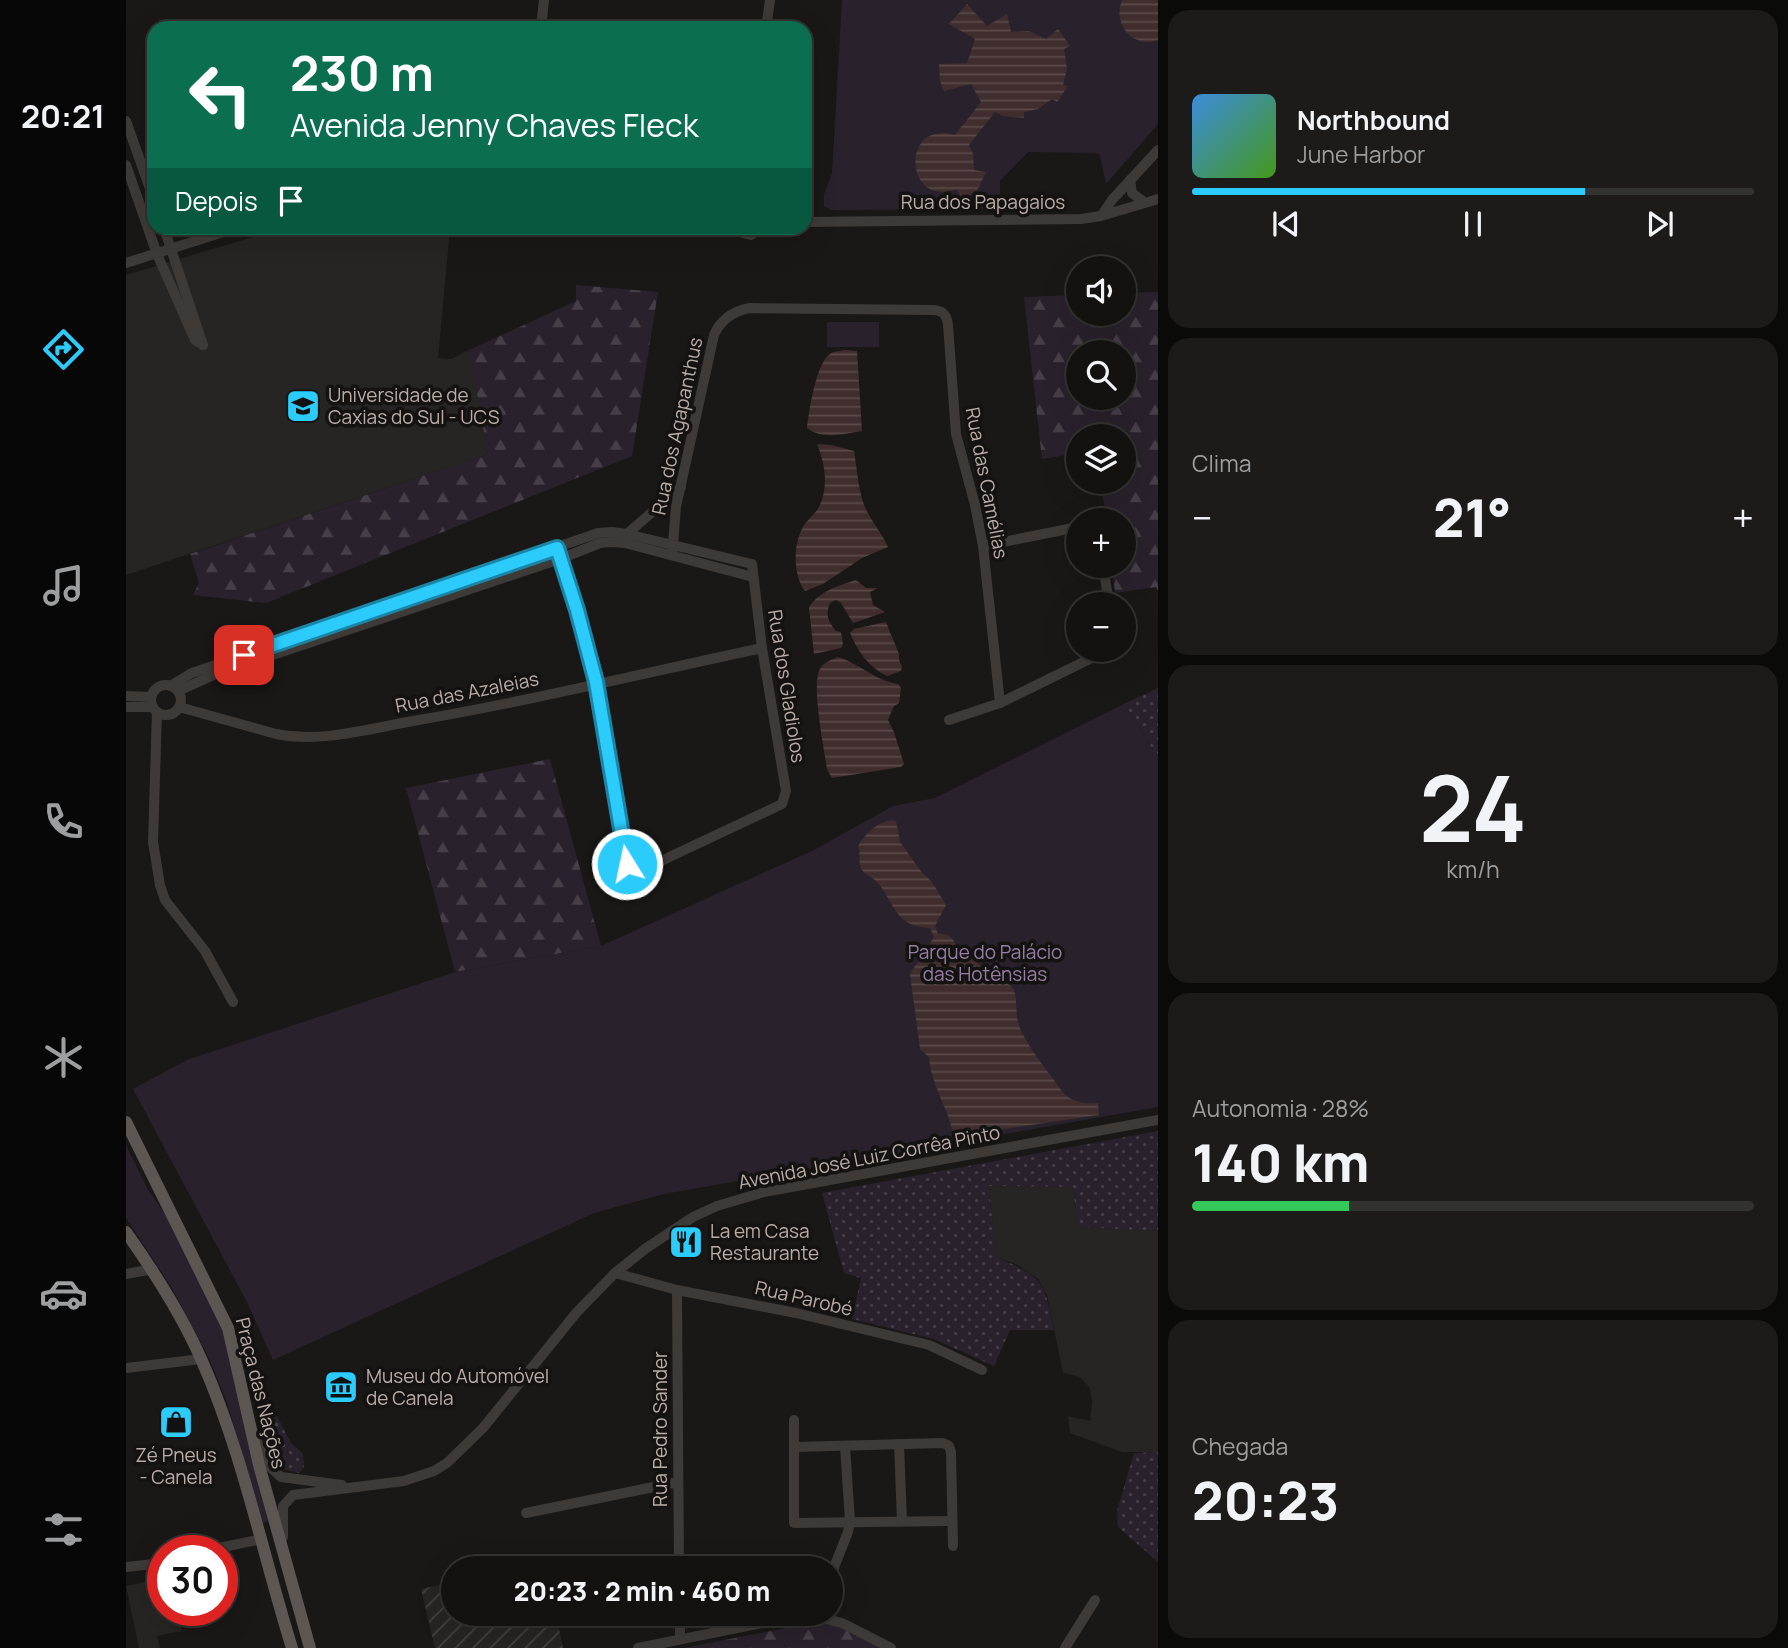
<!DOCTYPE html>
<html lang="pt">
<head>
<meta charset="utf-8">
<style>
  :root { --surface:#131211; --page:#1c1b1a; --text:#f1f3f6; --muted:#9d9e9f; --line:#323231; --accent:#2bcbfc }
  body { margin:0; font-family:Manrope,sans-serif; background:var(--page); color:var(--text); height:100vh; display:flex; flex-direction:column; font-size:26px; white-space:nowrap }
  * { box-sizing:border-box; margin:0 }
  p { font-size:23px; color:var(--muted) }
  .icon { flex:none; width:38px; height:38px; fill:none; stroke:currentColor; stroke-width:2; stroke-linecap:round; stroke-linejoin:round }
  .map { position:relative; flex:1; overflow:hidden }
  .drawer { display:flex; flex-direction:column; gap:10px; padding:10px; background:#0a0a09; width:630px }
  .drawer>* { flex:none }
  .top-card { position:absolute; left:21px; top:21px; width:665px; height:214px; border-radius:21px; box-shadow:0 7px 28px #0002,0 0 0 2px var(--line); background:#0b6e4f; color:#fff; overflow:hidden }
  .tools { position:absolute; left:940px; top:256px; display:grid; gap:14px }
  .tools a { display:grid; place-items:center; width:70px; height:70px; border-radius:50%; background:var(--surface); box-shadow:0 7px 28px #0002,0 0 0 2px var(--line); font-size:35px }
  .speed { position:absolute; left:21px; top:1535px; display:flex; gap:14px; font-size:35px; font-weight:700; text-align:center }
  .speed>* { display:grid; place-content:center; width:91px; height:91px; border-radius:50%; background:var(--surface); box-shadow:0 7px 28px #0002,0 0 0 2px var(--line); line-height:1 }
  .speed .limit { border:10px solid #d22; background:#fff; color:#111 }
  .pin { position:absolute; display:grid; place-items:center; width:60px; height:60px; color:#fff; margin:-30px; border-radius:14px; box-shadow:0 4px 10px #0006 }
  .me { position:absolute; width:77px; margin:-38px; rotate:350deg; stroke-linejoin:round; filter:drop-shadow(0 0 5px #0008) }
  .turn { display:flex; align-items:center; gap:24px; height:147px; padding:0 28px; font-size:32px }
  .turn .icon { width:91px; height:91px; stroke-width:2.5 }
  .turn b { display:block; font-size:49px; line-height:60px }
  .then { display:flex; align-items:center; height:66px; padding:0 28px; background:#0003; gap:14px; font-size:26px }
  .big { font-size:52px; font-weight:800; line-height:1.1 }
  .drawer .tile { flex:1; display:flex; flex-direction:column; justify-content:center; gap:10px; min-width:0; padding:0 24px; border-radius:21px; background:var(--page) }
  .drawer .dial { align-items:center; gap:0 }
  .dial b { font-size:91px; line-height:1 }
  .song { display:flex; align-items:center; gap:21px }
  .cover { width:84px; height:84px; border-radius:10px; background:linear-gradient(135deg,hsl(210 70% 55%),hsl(100 70% 35%)) }
  .played { height:7px; border-radius:4px; background:linear-gradient(90deg,var(--accent) 70%,var(--line) 70%) }
  .keys { display:flex; justify-content:space-around; direction:ltr }
  .heat { display:flex; justify-content:space-between; align-items:center; font-size:38px; direction:ltr }
  .charge { height:10px; border-radius:5px; background:linear-gradient(90deg,#34c759 28%,var(--line) 0) }
  .trip { position:absolute; left:315px; top:1556px; width:402px; height:70px; border-radius:35px; background:var(--surface); box-shadow:0 7px 28px #0002,0 0 0 2px var(--line); font-weight:800; line-height:70px; text-align:center }
  main { display:flex; flex:1; min-height:0 }
  .menu { display:flex; flex-direction:column; width:126px; justify-content:space-around; align-items:center; background:#080707; color:var(--muted) }
  .menu .icon { width:49px; height:49px }
  .menu .on { color:var(--accent) }
  .menu b { font-size:32px; color:var(--text) }
  .map>svg:first-child { display:block }
</style>
</head>
<body>
<main>
<nav class="menu">
<b>20:21</b>
<svg class="icon on" aria-label="directions" viewBox="0 0 24 24"><path d="M12 3l9 9-9 9-9-9zM9 14v-3h6M13 9l2 2-2 2"/></svg>
<svg class="icon" aria-label="music" viewBox="0 0 24 24"><path d="M9 18V5l10-2v13"/><circle cx="6" cy="18" r="3"/><circle cx="16" cy="16" r="3"/></svg>
<svg class="icon" aria-label="phone" viewBox="0 0 24 24"><path d="M5 4h4l2 5-3 2q2 4 5 5l2-3 5 2v4C11 20 4 13 5 4z"/></svg>
<svg class="icon" aria-label="climate" viewBox="0 0 24 24"><path d="M12 3v18M4 7l16 10M4 17L20 7"/></svg>
<svg class="icon" aria-label="car" viewBox="0 0 24 24"><path d="M5 17H2v-5l4-1 3-4h7l3 4 3 1v5h-3M9 17h6M6 11h13"/><circle cx="7" cy="17" r="2"/><circle cx="17" cy="17" r="2"/></svg>
<svg class="icon" aria-label="filters" viewBox="0 0 24 24"><path d="M4 7h16M4 17h16"/><circle cx="9" cy="7" r="2"/><circle cx="15" cy="17" r="2"/></svg>
</nav>
<div class="map">
<svg width="1032" height="1648" viewBox="0 0 1032 1648">
  <defs>
    <pattern id="industrial-furrows" width="10" height="10" patternUnits="userSpaceOnUse" patternTransform="scale(1.75)"><rect width="10" height="10" fill="#262523"/><path d="M-1 1l2-2M0 10L10 0M9 11l2-2" fill="none" stroke="#434240"/></pattern>
    <pattern id="grass-dots" width="8" height="8" patternUnits="userSpaceOnUse" patternTransform="scale(1.75)"><rect width="8" height="8" fill="#29222c"/><path d="M2 2h.1M6 6h.1" fill="none" stroke="#463f48" stroke-width="1.8" stroke-linecap="round"/></pattern>
    <pattern id="forest-firs" width="22" height="20" patternUnits="userSpaceOnUse" patternTransform="scale(1.75)"><rect width="22" height="20" fill="#29222c"/><path d="M5 1l3.5 6h-7zM16 11l3.5 6h-7z" fill="#463f48"/></pattern>
    <pattern id="water-rules" width="6" height="5" patternUnits="userSpaceOnUse" patternTransform="scale(1.75)"><rect width="6" height="5" fill="#402e2e"/><path d="M0 2.5h6" fill="none" stroke="#5a4a49"/></pattern>
  </defs>
  <rect width="100%" height="100%" fill="#191817"/>
  <g fill="#262523">
    <polygon points="157,228 324,228 312,358 325,359 343,350 362,454 0,575 0,275"/>
    <polygon points="863,1186 947,1187 952,1227 1032,1231 1032,1452 996,1452 944,1433 942,1416 964,1421 966,1402 964,1388 954,1377 937,1373 921,1295 912,1279 892,1265 870,1257"/>
    <polygon points="37,1578 37,1610 51,1610 56,1631 31,1636 34,1648 13,1648 0,1586"/>
  </g>
  <polygon fill="url(#industrial-furrows)" points="327,1582 327,1614 430,1614 437,1648 309,1648 295,1589"/>
  <g fill="url(#grass-dots)">
    <polygon points="1032,688 1032,758 998,704"/>
    <path d="M 1032,1131 L 1032,1231 L 952,1227 L 947,1187 L 863,1186 L 870,1257 C 917,1277 918,1280 928,1330 L 884,1330 L 868,1366 L 808,1339 L 726,1319 L 735,1278 L 718,1273 L 696,1193 Z"/>
    <polygon points="116,1350 165,1443 177,1454 178,1467 173,1473 152,1468 145,1456"/>
    <polygon points="1032,1452 1032,1562 992,1527 991,1511 1008,1453"/>
  </g>
  <g fill="url(#forest-firs)" fill-rule="evenodd">
    <polygon points="450,285 532,292 506,456 140,603 67,595 73,583 64,554 362,454 343,350 450,301"/>
    <path d="M 1032,292 L 1032,591 L 1030,587 L 989,593 L 986,565 L 998,565 L 998,520 L 980,520 L 975,481 L 998,481 L 998,436 L 952,436 L 952,453 L 916,459 L 898,297 L 952,295 L 952,313 L 998,313 L 998,293 ZM 952,352 L 998,352 L 998,397 L 952,397 Z"/>
    <polygon points="424,759 475,946 329,972 280,788"/>
    <polygon points="691,1622 707,1622 755,1648 558,1648"/>
  </g>
  <g fill="#29222c">
    <polygon points="716,0 1032,0 1032,124 980,184 974,156 971,153 902,152 874,181 874,205 871,209 705,210 698,206 698,195 706,173"/>
    <rect x="701" y="322" width="52" height="25"/>
    <polygon points="998,704 1032,758 1032,1107 538,1194 468,1213 147,1360 122,1304 7,1089 61,1060 329,972 475,946 688,850 767,806 809,798"/>
    <polygon points="0,1145 21,1188 41,1217 98,1332 142,1521 137,1523 101,1402 82,1356 46,1288 0,1218"/>
  </g>
  <g fill="url(#water-rules)">
    <path d="M 996,0 L 1032,0 L 1032,40 C 1007,49 986,24 996,0 Z"/>
    <path d="M 841,4 L 861,26 L 881,14 L 885,32 L 903,31 L 920,39 L 932,29 L 944,46 L 938,49 L 941,69 L 937,85 L 942,86 L 931,102 L 926,99 L 912,109 L 898,112 L 898,118 L 877,116 L 869,112 L 843,145 L 847,154 L 848,170 L 860,172 L 852,189 L 836,201 L 831,189 C 778,209 774,119 829,135 L 855,102 L 845,84 L 818,91 L 814,81 L 813,64 L 841,63 L 849,39 L 823,24 Z"/>
    <path d="M 720,350 L 731,351 L 736,431 C 717,434 697,440 681,428 C 683,411 690,363 704,354 C 708,351 714,351 720,350 Z"/>
    <path d="M 691,444 L 705,445 L 728,451 C 731,468 732,486 737,502 C 742,518 755,531 762,547 L 736,558 L 697,584 L 679,591 C 666,574 667,541 679,524 C 683,518 690,513 693,507 C 703,486 699,464 691,444 Z"/>
    <path d="M 730,580 L 740,588 L 752,588 L 744,592 L 747,605 L 759,612 L 727,623 L 715,603 L 710,600 L 704,603 C 699,615 702,621 710,631 L 715,632 L 717,644 L 715,648 L 688,654 L 683,608 C 691,592 714,585 730,580 Z"/>
    <path d="M 760,622 L 773,654 L 773,660 L 776,667 L 775,671 L 761,676 C 743,668 731,650 724,633 L 728,629 Z"/>
    <path d="M 712,657 C 734,664 750,681 772,684 L 775,688 L 773,703 L 768,706 L 762,720 L 768,732 L 778,764 L 775,767 L 706,778 L 701,769 C 698,748 685,685 694,669 C 697,662 706,660 712,657 Z"/>
    <path d="M 766,820 L 770,821 L 774,842 L 794,870 L 806,882 L 820,905 L 809,926 L 812,934 C 825,932 829,942 834,952 C 848,955 852,962 858,974 C 867,976 876,978 883,984 C 894,993 888,1013 893,1026 C 902,1048 924,1074 938,1094 C 950,1103 958,1104 972,1103 L 973,1115 L 832,1136 L 827,1134 C 822,1107 805,1085 803,1057 L 794,1049 L 784,974 L 808,937 L 804,928 C 769,927 769,904 752,883 C 747,877 738,875 735,868 C 732,862 735,854 732,846 C 740,833 750,823 766,820 Z"/>
  </g>
  <g fill="none" stroke-linecap="round" stroke-linejoin="round">
    <g stroke="#3e3a37" stroke-width="10">
      <polyline points="415,28 418,0"/>
      <polyline points="640,28 644,0"/>
      <polyline points="0,121 28,200"/>
      <polyline points="0,165 31,254 69,340 77,345"/>
      <polyline points="1004,180 1006,193 1018,202"/>
      <polyline points="976,215 986,200 1032,150"/>
      <polyline points="679,222 955,219 975,216 1032,199"/>
      <polyline points="38,228 77,345"/>
      <polyline points="613,228 617,233 625,235 635,228"/>
      <polyline points="0,263 110,228"/>
      <polyline points="500,538 501,534 555,487"/>
      <polyline points="857,546 952,527"/>
      <path d="M 546,555 L 550,507 L 588,335 C 595,319 607,311 624,308 L 808,310 C 818,311 821,316 822,325 L 830,434 L 849,505 L 857,546 L 874,703"/>
      <polyline points="977,565 983,604"/>
      <circle cx="40" cy="700" r="15"/>
      <polyline points="44,686 66,673 472,533 486,532 501,534 626,564 636,648 660,791 656,804 518,869 510,870 503,867 470,683 451,610 431,548"/>
      <polyline points="52,691 90,674 434,559 474,543 485,542 499,543 627,577"/>
      <polyline points="0,696 25,697"/>
      <polyline points="0,707 27,707"/>
      <path d="M 53,707 L 150,734 C 195,743 242,729 287,721 C 404,701 519,673 636,648"/>
      <polyline points="31,712 27,842 34,885 39,900 79,951 107,1002"/>
      <polyline points="823,720 874,703 984,649"/>
      <polyline points="489,1273 551,1290 670,1313 803,1345 856,1370"/>
      <polyline points="0,1274 27,1269"/>
      <polyline points="551,1290 553,1568"/>
      <polyline points="0,1368 75,1359"/>
      <polyline points="668,1420 668,1523 826,1521"/>
      <polyline points="132,1443 143,1466 155,1477 216,1485"/>
      <polyline points="773,1444 776,1521"/>
      <polyline points="668,1447 817,1443 823,1446 825,1452 827,1546"/>
      <polyline points="400,1513 552,1482"/>
      <polyline points="157,1537 157,1506 167,1495 278,1481 308,1471 321,1463 357,1428 451,1312 489,1273 519,1249 567,1217 591,1206 638,1192 1032,1120"/>
      <polyline points="83,1550 136,1539"/>
      <polyline points="0,1567 37,1563"/>
      <polyline points="705,1575 722,1532 724,1521 719,1446"/>
      <polyline points="554,1614 554,1639"/>
      <polyline points="512,1648 656,1619 689,1616 716,1623 765,1648"/>
      <polyline points="939,1648 969,1600"/>
    </g>
    <g stroke="#5d5753" stroke-width="12">
      <polyline points="0,1122 102,1328 133,1465 184,1648"/>
      <path d="M 0,1232 C 29,1273 56,1315 76,1361 C 117,1454 136,1552 166,1648"/>
    </g>
  </g>
  <g fill="none" stroke-linecap="round" stroke-linejoin="round">
    <g stroke="#1c84a4" stroke-width="18">
      <polyline id="route" points="118,655 431,548 451,610 470,682 501,864"/>
    </g>
    <use href="#route" stroke="#2bcbfc" stroke-width="12"/>
  </g>
  <defs>
    <g id="university-square" transform="scale(1.75)"><rect x="-9" y="-9" width="18" height="18" rx="4" fill="#2bcbfc" stroke="#141312"/><path d="M0-5L7-2L0 1L-7-2ZM-4 1L0 2.5L4 1V4Q0 6-4 4Z" fill="#111"/></g>
    <g id="restaurant-square" transform="scale(1.75)"><rect x="-9" y="-9" width="18" height="18" rx="4" fill="#2bcbfc" stroke="#141312"/><path d="M-5-6h1v4h1v-4h1v4h1v-4h1v5L-1.5 .5V6h-2V.5L-5-1ZM5-6V6H3V1.5H1.5Q1.5-4 5-6Z" fill="#111"/></g>
    <g id="museum-square" transform="scale(1.75)"><rect x="-9" y="-9" width="18" height="18" rx="4" fill="#2bcbfc" stroke="#141312"/><path d="M0-6L6-3V-2H-6V-3ZM-5-1h2V3h-2ZM-1-1h2V3h-2ZM3-1h2V3H3ZM-6 4H6V6H-6Z" fill="#111"/></g>
    <g id="shop-square" transform="scale(1.75)"><rect x="-9" y="-9" width="18" height="18" rx="4" fill="#2bcbfc" stroke="#141312"/><path d="M-5-2.5h2.3a2.7 3.5 0 0 1 5.4 0H5L5.5 6h-11ZM-1.5-2.5h3a1.5 2.3 0 0 0-3 0Z" fill="#111"/></g>
  </defs>
  <g fill-rule="evenodd">
    <use href="#university-square" x="177" y="406"/>
    <use href="#restaurant-square" x="560" y="1242"/>
    <use href="#museum-square" x="215" y="1387"/>
    <use href="#shop-square" x="50" y="1422"/>
  </g>
  <g text-anchor="middle" dominant-baseline="central" stroke-width="7" stroke-linejoin="round" paint-order="stroke">
    <g font-size="19" fill="#baada8" stroke="#141312">
      <text x="857" y="202">Rua dos Papagaios</text>
      <text transform="translate(551 426) rotate(-78)">Rua dos Agapanthus</text>
      <text transform="translate(861 483) rotate(79)">Rua das Camélias</text>
      <text transform="translate(661 686) rotate(81)">Rua dos Gladiolos</text>
      <text transform="translate(341 692) rotate(-11)">Rua das Azaleias</text>
      <text transform="translate(743 1157) rotate(-11)">Avenida José Luiz Corrêa Pinto</text>
      <text transform="translate(678 1298) rotate(13)">Rua Parobé</text>
      <text transform="translate(135 1393) rotate(76)">Praça das Nações</text>
      <text transform="translate(534 1429) rotate(-90)">Rua Pedro Sander</text>
    </g>
    <g font-size="19" fill="#baada8" stroke="#141312" text-anchor="start">
      <text x="202" y="395">Universidade de<tspan x="202" dy="22">Caxias do Sul - UCS</tspan></text>
      <text x="584" y="1231">La em Casa<tspan x="584" dy="22">Restaurante</tspan></text>
      <text x="240" y="1376">Museu do Automóvel<tspan x="240" dy="22">de Canela</tspan></text>
      <text x="50" y="1455" text-anchor="middle">Zé Pneus<tspan x="50" dy="22">- Canela</tspan></text>
    </g>
    <g font-size="19" fill="#977ea6" stroke="#141312">
      <text x="859" y="952">Parque do Palácio<tspan x="859" dy="22">das Hotênsias</tspan></text>
    </g>
  </g>
</svg>
<div class="tools">
<a><svg class="icon" aria-label="sound" viewBox="0 0 24 24"><path d="M4 9h4l5-4v14l-5-4H4zM17 9q2 3 0 6"/></svg></a>
<a><svg class="icon" aria-label="search" viewBox="0 0 24 24"><circle cx="10" cy="10" r="6"/><path d="M15 15l6 6"/></svg></a>
<a><svg class="icon" aria-label="layers" viewBox="0 0 24 24"><path d="M12 4l9 5-9 5-9-5zM3 14l9 5 9-5"/></svg></a>
<a>+</a>
<a>−</a>
</div>
<div class="speed"><div class="limit">30</div></div>
<div class="pin" style="left:118px;top:655px;background:#d93025"><svg class="icon" aria-label="arrive" viewBox="0 0 24 24"><path d="M6 21V4h12l-3 4 3 4H6"/></svg></div>
<svg class="me" style="left:501px;top:864px" viewBox="-20 -20 40 40"><circle r="17" fill="#2bcbfc" stroke="#fff" stroke-width="3"/><path d="M0-11L8 9 0 5-8 9z" fill="#fff"/></svg>
<div class="trip">20:23 · 2 min · 460 m</div>
<div class="top-card">
<div class="turn"><svg class="icon" aria-label="left" viewBox="0 0 24 24"><path d="M17 20v-9H6M10 6l-5 5 5 5"/></svg><div><b>230 m</b>Avenida Jenny Chaves Fleck</div></div>
<div class="then">Depois<svg class="icon" aria-label="arrive" viewBox="0 0 24 24"><path d="M6 21V4h12l-3 4 3 4H6"/></svg></div>
</div>
</div>
<section class="drawer">
<div class="tile">
<div class="song"><i class="cover"></i><div><b>Northbound</b><p>June Harbor</p></div></div>
<div class="played"></div>
<div class="keys"><svg class="icon" aria-label="previous" viewBox="0 0 24 24"><path d="M18 5L8 12l10 7zM5 5v14"/></svg><svg class="icon" aria-label="pause" viewBox="0 0 24 24"><path d="M8 5v14M16 5v14"/></svg><svg class="icon" aria-label="next" viewBox="0 0 24 24"><path d="M6 5l10 7-10 7zM19 5v14"/></svg></div>
</div>
<div class="tile"><p>Clima</p>
<div class="heat"><a>−</a><b class="big">21°</b><a>+</a></div>
</div>
<div class="tile dial"><b>24</b><p>km/h</p></div>
<div class="tile"><p>Autonomia · 28%</p><b class="big">140 km</b><div class="charge"></div></div>
<div class="tile"><p>Chegada</p><b class="big">20:23</b></div>
</section>
</main>
</body>
</html>
